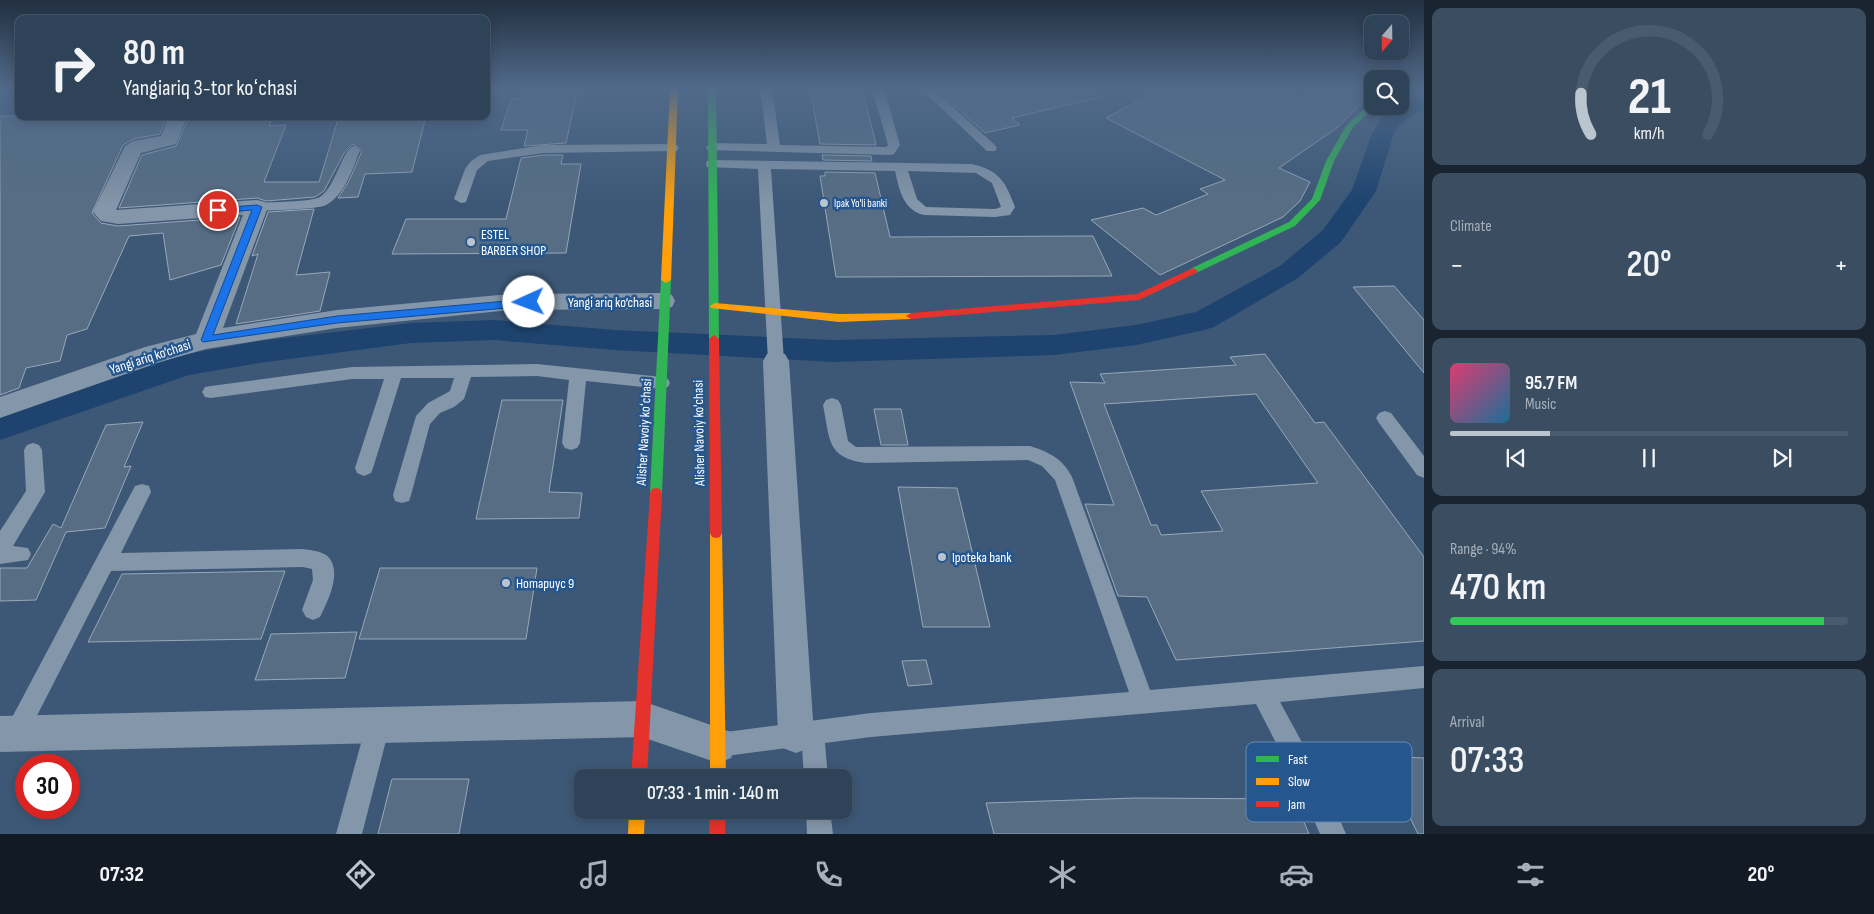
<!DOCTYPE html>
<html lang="en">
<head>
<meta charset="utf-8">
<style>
  :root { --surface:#2e4258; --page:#3a4d61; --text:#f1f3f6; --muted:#a7b0ba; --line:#495b6e; --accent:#bbc5cf }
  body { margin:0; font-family:"Sofia Sans Condensed",sans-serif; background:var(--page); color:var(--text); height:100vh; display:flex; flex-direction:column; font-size:19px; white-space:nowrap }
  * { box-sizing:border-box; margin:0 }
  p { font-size:16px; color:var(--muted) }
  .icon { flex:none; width:28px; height:28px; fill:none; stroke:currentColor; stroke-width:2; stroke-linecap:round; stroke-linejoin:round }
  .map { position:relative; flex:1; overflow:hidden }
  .sheet { display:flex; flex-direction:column; gap:8px; padding:8px; background:#192430; width:450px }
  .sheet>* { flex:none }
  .guide { position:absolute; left:15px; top:15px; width:475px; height:105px; border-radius:10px; box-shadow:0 2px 12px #0003,0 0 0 1px var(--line); background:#2e4258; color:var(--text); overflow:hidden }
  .needle { width:32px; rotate:200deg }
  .buttons { position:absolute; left:1364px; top:15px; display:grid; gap:10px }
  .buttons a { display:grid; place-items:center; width:45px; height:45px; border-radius:10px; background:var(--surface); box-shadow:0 2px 12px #0003,0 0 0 1px var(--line); font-size:25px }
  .speed { position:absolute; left:15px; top:754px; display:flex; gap:10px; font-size:25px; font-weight:700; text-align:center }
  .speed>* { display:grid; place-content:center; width:65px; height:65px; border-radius:50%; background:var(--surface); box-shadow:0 2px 12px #0003,0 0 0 1px var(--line); line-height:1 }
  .speed .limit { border:8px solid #d22; background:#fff; color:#111 }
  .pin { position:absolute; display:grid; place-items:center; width:42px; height:42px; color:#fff; margin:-21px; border:2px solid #fff; border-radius:50%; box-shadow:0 1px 5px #0007 }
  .me { position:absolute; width:55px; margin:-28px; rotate:268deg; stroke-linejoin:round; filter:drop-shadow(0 0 4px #0008) }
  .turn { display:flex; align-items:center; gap:18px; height:105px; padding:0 25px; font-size:22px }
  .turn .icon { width:65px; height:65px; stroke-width:2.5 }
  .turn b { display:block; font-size:35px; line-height:42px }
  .big { font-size:38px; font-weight:600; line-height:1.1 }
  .sheet .card { flex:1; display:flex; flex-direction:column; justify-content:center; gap:8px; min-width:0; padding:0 18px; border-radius:10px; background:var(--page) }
  .sheet .dial { align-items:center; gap:0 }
  .dial svg { height:130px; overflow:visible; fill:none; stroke:var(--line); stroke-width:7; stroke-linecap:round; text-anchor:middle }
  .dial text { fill:var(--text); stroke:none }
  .song { display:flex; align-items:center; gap:15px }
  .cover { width:60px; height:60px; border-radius:8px; background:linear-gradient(135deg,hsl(340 70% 55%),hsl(200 70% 35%)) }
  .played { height:5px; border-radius:2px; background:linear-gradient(90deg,var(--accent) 25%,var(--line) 25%) }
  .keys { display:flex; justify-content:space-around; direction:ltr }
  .heat { display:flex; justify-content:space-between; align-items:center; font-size:28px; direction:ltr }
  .charge { height:8px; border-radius:4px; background:linear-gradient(90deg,#34c759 94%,var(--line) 0) }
  .trip { position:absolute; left:574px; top:769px; width:278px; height:50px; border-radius:10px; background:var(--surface); box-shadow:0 2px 12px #0003,0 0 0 1px var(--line); font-weight:600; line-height:50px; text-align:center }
  .tabs { display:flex; height:80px; justify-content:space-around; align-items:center; background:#121a23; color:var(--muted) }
  .tabs .icon { width:35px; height:35px }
  .tabs .current { color:var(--accent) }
  .tabs b { font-size:22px; color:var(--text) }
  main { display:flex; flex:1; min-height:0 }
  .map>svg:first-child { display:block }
</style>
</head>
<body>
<main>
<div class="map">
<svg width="1424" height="834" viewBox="0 0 1424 834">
  <rect width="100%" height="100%" fill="#3d5876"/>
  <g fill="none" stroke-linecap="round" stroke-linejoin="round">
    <polygon fill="#1d436e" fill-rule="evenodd" points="1424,95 1424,109 1409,117 1399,126 1393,136 1376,191 1341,242 1298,278 1214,327 1204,330 1136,345 1054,355 833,362 615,350 494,340 411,343 259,363 189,375 0,440 0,416 186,354 259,341 411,323 494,320 615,330 833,340 1054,335 1136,325 1196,312 1280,266 1323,230 1352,190 1371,136 1382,118 1393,107"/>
  </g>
  <g fill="#576d84" stroke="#98a8b8" fill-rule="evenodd">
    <polygon points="526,88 578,88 566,143 524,146 528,130 501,130 511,99 523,99"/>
    <polygon points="810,88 862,88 876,145 820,144"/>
    <polygon points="935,88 1096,88 1097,98 1012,118 1020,125 985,133"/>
    <polygon points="1163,88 1232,88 1240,92 1246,88 1280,88 1301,97 1313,88 1372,88 1372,98 1364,101 1338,127 1279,168 1310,182 1300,201 1283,217 1160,275 1091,220 1143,208 1156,215 1208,194 1200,189 1225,180 1106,118"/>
    <polygon points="0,116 167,116 160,134 133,139 123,145 92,213 101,223 118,226 240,217 221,265 170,280 163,233 129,236 87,329 67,335 60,361 26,368 19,388 0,395"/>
    <polygon points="190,116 273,116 269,126 286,125 264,182 319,182 339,116 426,116 412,172 365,174 358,197 338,198 349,181 362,151 353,144 344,153 324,191 315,197 266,201 257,198 119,208 142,155 176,146"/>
    <polygon points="543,155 563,155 561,164 581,164 566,253 392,254 406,219 506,219 521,158"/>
    <polygon points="822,155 871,156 872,161 823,160"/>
    <polygon points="825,172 875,173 890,237 1093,236 1112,276 836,277 820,176 825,176"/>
    <polygon points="314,209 296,275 330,272 320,311 236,324 258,254 252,256 268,212"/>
    <polygon points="1394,286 1424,320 1424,373 1353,287"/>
    <path d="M 1265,354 L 1315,423 L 1324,422 L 1424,557 L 1424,641 L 1176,660 L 1147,597 L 1118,596 L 1085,504 L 1114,505 L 1070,382 L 1105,383 L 1100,374 L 1236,365 L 1230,357 ZM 1256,394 L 1318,483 L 1201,491 L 1223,531 L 1161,535 L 1157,525 L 1151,525 L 1104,404 Z"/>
    <polygon points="502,400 563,400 549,492 582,493 579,518 476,519"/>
    <polygon points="874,409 901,409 908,445 881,445"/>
    <polygon points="143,422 124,467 131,466 105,528 66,532 36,600 0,601 0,568 27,568 53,524 61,528 106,425"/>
    <polygon points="898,487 957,488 990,627 923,627"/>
    <polygon points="380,568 537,568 526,639 359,639"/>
    <polygon points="285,571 261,639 88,642 122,574"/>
    <polygon points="357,632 345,678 255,680 271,634"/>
    <polygon points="926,660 932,684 908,686 902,661"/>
    <polygon points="1380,756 1424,758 1424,834 1418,834"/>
    <polygon points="392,779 469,779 459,834 378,834"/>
    <polygon points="1135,798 1294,799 1309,834 994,834 986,803"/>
  </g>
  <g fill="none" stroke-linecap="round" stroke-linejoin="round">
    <g fill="#8496a9" fill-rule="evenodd">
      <polygon points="760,88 772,88 780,145 886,147 888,145 872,88 884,88 900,145 894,154 890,155 708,150 706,147 712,143 767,144"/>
      <polygon points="920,88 932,88 995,145 997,148 995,151 987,151"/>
      <polygon points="673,144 677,145 679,148 677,151 543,153 488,161 477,170 466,202 461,203 454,199 465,169 470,162 480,155 543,145"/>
      <path d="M 354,146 L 360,150 C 353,168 345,195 326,205 C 314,210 272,210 257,211 L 250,207 L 257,203 C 270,202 311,202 320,197 C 336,187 342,149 354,146 Z"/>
      <path d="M 712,160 L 972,164 C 1000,171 1005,181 1015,207 L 1010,215 L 995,217 L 924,215 C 903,210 899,189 895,171 L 771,169 L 784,361 L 782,365 L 776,367 L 770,365 L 768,361 L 758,169 L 707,167 L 706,164 L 707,161 ZM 908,171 L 976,173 L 992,183 L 1001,207 L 995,209 L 926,207 L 917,199 Z"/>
      <polygon points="537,364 662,377 668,379 670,383 668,387 662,389 586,381 580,443 577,448 571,450 565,448 562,443 569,380 537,376 471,377 464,399 454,407 440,413 430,424 411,495 409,501 402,503 395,501 393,495 416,416 428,403 450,391 454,378 401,378 373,468 371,473 364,476 357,473 355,468 384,379 352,379 211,398 205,397 202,392 205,387 211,386 352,367"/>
      <path d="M 832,398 L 838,400 L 841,405 L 848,441 L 856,447 L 1030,446 C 1049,452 1063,459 1072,477 L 1150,690 L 1424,666 L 1424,688 L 1280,702 L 1322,779 L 1346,834 L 1320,834 L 1304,797 L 1256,704 L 871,737 L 825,743 L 828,778 L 804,778 L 802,746 L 718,757 L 710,753 L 706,745 L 710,737 L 718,733 L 871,713 L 1129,692 L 1055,480 L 1042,466 L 1028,460 L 866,463 C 826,458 830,439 823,405 L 826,400 Z"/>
      <polygon points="1385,411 1391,413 1424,456 1424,478 1417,475 1379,423 1376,418 1379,413"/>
      <polygon points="33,443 39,445 42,450 45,492 13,546 28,548 31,554 28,560 0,564 0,531 26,491 24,450 27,445"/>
      <path d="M 142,484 L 149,486 L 151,492 L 121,553 L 303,549 C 310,550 320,551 326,555 C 344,569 328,601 320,617 L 313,620 L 306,617 L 302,610 L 313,580 L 312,569 L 303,567 L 111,571 L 24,741 L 16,745 L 8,741 L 4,733 L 8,725 L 135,486 Z"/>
      <polygon points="378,713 386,717 390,725 362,834 336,834 366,725 370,717"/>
      <polygon points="806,810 830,810 833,834 807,834"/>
    </g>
    <g fill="#8496a9" fill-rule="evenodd">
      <polygon points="169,116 188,116 176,144 141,153 116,210 257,200 265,202 268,207 223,328 337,310 510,294 663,293 672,295 675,301 672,307 663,309 510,310 337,328 206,349 160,362 0,418 0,397 145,347 196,334 243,215 118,224 101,221 93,212 125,146 133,141 161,136"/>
      <polygon points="776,352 785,354 789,361 814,735 809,748 796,753 783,748 778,735 763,361 767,354"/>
      <polygon points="642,701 731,732 736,745 731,758 718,763 642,737 0,752 0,716"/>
    </g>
    <g fill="#30b455" fill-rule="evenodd">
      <polygon points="708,88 716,88 719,339 714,343 709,339"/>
      <polygon points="1369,104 1372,104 1372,106 1376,106 1353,127 1334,161 1320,200 1295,226 1196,273 1190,273 1190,269 1289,222 1312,199 1326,161 1346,126"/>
      <polygon points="666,277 671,280 662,493 660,497 656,498 652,497 650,493 661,280"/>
    </g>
    <g fill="#ff9f0a" fill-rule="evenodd">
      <polygon points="670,88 678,88 671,280 666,283 661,280"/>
      <polygon points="715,303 839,314 911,313 916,316 911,319 839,322 711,308 710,306"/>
      <polygon points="716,528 720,529 722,533 726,778 710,778 710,533 712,529"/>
      <polygon points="629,810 645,810 644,834 628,834"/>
    </g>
    <g fill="#e5322d" fill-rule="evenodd">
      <polygon points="1193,268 1198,271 1196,273 1139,300 911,319 906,316 911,313 1137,294"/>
      <polygon points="714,335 719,339 722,533 720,537 716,538 712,537 710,533 709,339"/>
      <polygon points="656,488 660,489 662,493 647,778 631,778 650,493 652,489"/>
      <polygon points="710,810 726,810 725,834 709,834"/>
    </g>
  </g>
  <linearGradient id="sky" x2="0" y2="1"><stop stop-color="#223041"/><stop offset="0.43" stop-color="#516a8a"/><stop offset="1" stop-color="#516a8a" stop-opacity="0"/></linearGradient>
  <rect width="1424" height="205" fill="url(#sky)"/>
  <polygon fill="#1a73e8" stroke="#114b97" points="257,205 262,207 213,335 337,316 529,299 534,302 529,306 337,323 203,342 201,340 252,210 218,213 213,210 218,208"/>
  <g fill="#bbc5cf" stroke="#25578e" stroke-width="2">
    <circle cx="824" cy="203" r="5"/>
    <circle cx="471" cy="242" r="5"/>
    <circle cx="942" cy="557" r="5"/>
    <circle cx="506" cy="583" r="5"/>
  </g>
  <g text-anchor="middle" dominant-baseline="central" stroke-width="5" stroke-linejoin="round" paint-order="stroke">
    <g font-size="11" fill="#fff" stroke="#25578e" text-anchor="start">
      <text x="834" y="203">Ipak Yo'li banki</text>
    </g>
    <g font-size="14" fill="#fff" stroke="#25578e" text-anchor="start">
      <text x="481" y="234">ESTEL<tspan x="481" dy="16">BARBER SHOP</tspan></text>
      <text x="952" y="557">Ipoteka bank</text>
      <text x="516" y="583">Нотариус 9</text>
    </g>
    <g font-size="14" fill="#fff" stroke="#25578e">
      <text x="610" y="302">Yangi ariq ko‘chasi</text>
      <text transform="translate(150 357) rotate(-18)">Yangi ariq ko‘chasi</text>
      <text transform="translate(644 432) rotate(-87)">Alisher Navoiy koʻchasi</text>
      <text transform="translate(699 433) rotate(-91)">Alisher Navoiy ko'chasi</text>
    </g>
  </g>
  <rect x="1246" y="742" width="166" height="80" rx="8" fill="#25578e" stroke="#6689b0" stroke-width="1"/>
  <rect x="1256" y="756" width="23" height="6" fill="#30b455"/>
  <rect x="1256" y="778" width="23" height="7" fill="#ff9f0a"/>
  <rect x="1256" y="801" width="23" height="6" fill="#e5322d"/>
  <g font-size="14" fill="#fff">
    <text x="1288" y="764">Fast</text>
    <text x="1288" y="786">Slow</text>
    <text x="1288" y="809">Jam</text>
  </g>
</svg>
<div class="buttons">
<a><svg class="needle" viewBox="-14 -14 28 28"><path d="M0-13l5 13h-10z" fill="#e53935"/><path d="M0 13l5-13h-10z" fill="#a7b0ba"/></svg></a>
<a><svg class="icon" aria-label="search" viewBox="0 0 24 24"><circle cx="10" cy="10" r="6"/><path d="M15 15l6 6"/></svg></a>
</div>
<div class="speed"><div class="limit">30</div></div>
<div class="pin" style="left:218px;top:210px;background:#d93025"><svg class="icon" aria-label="arrive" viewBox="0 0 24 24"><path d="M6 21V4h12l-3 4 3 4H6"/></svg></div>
<svg class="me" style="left:529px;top:302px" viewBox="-20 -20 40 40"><circle r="19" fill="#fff"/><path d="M0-13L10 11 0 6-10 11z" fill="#1a73e8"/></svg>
<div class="trip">07:33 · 1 min · 140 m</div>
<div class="guide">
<div class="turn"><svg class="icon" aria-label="right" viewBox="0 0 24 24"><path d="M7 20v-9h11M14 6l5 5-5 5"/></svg><div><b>80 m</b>Yangiariq 3-tor koʻchasi</div></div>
</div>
</div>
<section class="sheet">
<div class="card dial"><svg viewBox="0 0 100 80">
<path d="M14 69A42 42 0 1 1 86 69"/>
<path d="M14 69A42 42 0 0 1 8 44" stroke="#bbc5cf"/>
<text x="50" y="56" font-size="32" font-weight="700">21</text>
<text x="50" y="72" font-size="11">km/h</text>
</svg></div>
<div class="card"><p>Climate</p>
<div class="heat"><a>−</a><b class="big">20°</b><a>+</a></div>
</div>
<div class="card">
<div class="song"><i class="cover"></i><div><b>95.7 FM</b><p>Music</p></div></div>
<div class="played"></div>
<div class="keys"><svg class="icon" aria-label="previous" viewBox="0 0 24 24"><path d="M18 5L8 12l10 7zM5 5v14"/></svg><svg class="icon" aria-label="pause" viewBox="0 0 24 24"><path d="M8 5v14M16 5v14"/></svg><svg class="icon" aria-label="next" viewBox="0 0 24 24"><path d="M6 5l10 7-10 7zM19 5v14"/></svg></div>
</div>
<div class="card"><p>Range · 94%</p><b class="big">470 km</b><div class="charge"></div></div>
<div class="card"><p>Arrival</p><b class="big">07:33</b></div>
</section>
</main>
<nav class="tabs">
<b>07:32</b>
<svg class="icon current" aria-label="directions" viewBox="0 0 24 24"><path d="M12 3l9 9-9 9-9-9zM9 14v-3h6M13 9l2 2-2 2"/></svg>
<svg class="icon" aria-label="music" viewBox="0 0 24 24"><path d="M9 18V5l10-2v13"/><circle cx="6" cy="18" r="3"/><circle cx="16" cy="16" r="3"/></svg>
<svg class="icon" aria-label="phone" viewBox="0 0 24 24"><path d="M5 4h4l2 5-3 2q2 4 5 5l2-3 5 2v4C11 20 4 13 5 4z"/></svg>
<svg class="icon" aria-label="climate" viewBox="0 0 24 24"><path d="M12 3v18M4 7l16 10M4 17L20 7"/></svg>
<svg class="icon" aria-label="car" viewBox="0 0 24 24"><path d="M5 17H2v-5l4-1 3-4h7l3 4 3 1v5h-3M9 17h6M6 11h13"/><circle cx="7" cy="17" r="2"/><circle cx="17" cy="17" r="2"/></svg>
<svg class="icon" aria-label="filters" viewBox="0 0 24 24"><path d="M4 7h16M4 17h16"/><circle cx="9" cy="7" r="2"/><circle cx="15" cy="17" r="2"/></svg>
<b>20°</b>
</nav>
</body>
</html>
